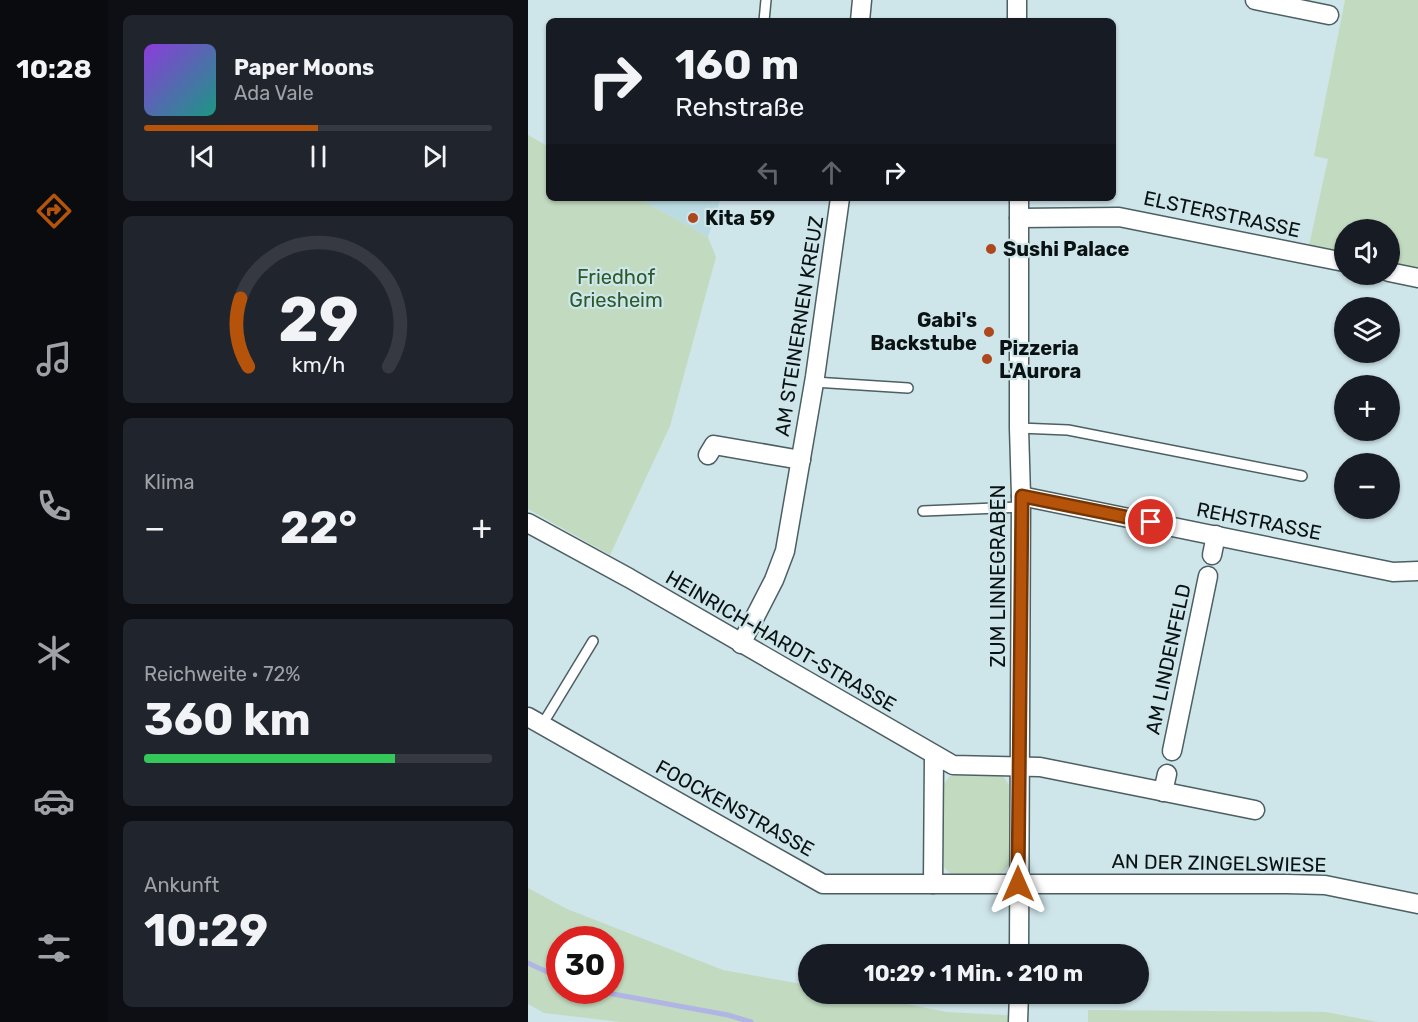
<!DOCTYPE html>
<html lang="de">
<head>
<meta charset="utf-8">
<style>
  :root { --surface:#171b24; --page:#20242c; --text:#f1f3f6; --muted:#9ea1a6; --line:#363941; --accent:#b45309 }
  body { margin:0; font-family:Rubik,sans-serif; background:var(--page); color:var(--text); height:100vh; display:flex; flex-direction:column; font-size:22px; white-space:nowrap }
  * { box-sizing:border-box; margin:0 }
  p { font-size:20px; color:var(--muted) }
  .icon { flex:none; width:33px; height:33px; fill:none; stroke:currentColor; stroke-width:2; stroke-linecap:round; stroke-linejoin:round }
  .map { position:relative; flex:1; overflow:hidden }
  .drawer { display:flex; flex-direction:column; gap:15px; padding:15px; background:#0d0f14; width:420px }
  .drawer>* { flex:none }
  .guide { position:absolute; left:18px; top:18px; width:570px; height:183px; border-radius:9px; box-shadow:0 2px 4px #0004; background:#171b24; color:var(--text); overflow:hidden }
  .controls { position:absolute; left:806px; top:219px; display:grid; gap:12px }
  .controls a { display:grid; place-items:center; width:66px; height:66px; border-radius:50%; background:var(--surface); box-shadow:0 2px 4px #0004; font-size:30px }
  .speed { position:absolute; left:18px; top:926px; display:flex; gap:12px; font-size:30px; font-weight:700; text-align:center }
  .speed>* { display:grid; place-content:center; width:78px; height:78px; border-radius:50%; background:var(--surface); box-shadow:0 2px 4px #0004; line-height:1 }
  .speed .limit { border:9px solid #d22; background:#fff; color:#111 }
  .pin { position:absolute; display:grid; place-items:center; width:51px; height:51px; color:#fff; margin:-26px; border:3px solid #fff; border-radius:50%; box-shadow:0 2px 6px #0007 }
  .me { position:absolute; width:66px; margin:-33px; rotate:0deg; stroke-linejoin:round; filter:drop-shadow(0 0 4px #0008) }
  .turn { display:flex; align-items:center; gap:21px; height:126px; padding:0 30px; font-size:27px }
  .turn .icon { width:78px; height:78px; stroke-width:2.5 }
  .turn b { display:block; font-size:42px; line-height:51px }
  .lanes { display:flex; align-items:center; height:57px; padding:0 30px; background:#0003; justify-content:center; gap:30px; direction:ltr }
  .lanes .off { opacity:.35 }
  .big { font-size:45px; font-weight:700; line-height:1.1 }
  .drawer .widget { flex:1; display:flex; flex-direction:column; justify-content:center; gap:9px; min-width:0; padding:0 21px; border-radius:9px; background:var(--page) }
  .drawer .dial { align-items:center; gap:0 }
  .dial svg { height:156px; overflow:visible; fill:none; stroke:var(--line); stroke-width:7; stroke-linecap:round; text-anchor:middle }
  .dial text { fill:var(--text); stroke:none }
  .song { display:flex; align-items:center; gap:18px }
  .cover { width:72px; height:72px; border-radius:9px; background:linear-gradient(135deg,hsl(270 70% 55%),hsl(170 70% 35%)) }
  .played { height:6px; border-radius:3px; background:linear-gradient(90deg,var(--accent) 50%,var(--line) 50%) }
  .keys { display:flex; justify-content:space-around; direction:ltr }
  .heat { display:flex; justify-content:space-between; align-items:center; font-size:33px; direction:ltr }
  .charge { height:9px; border-radius:4px; background:linear-gradient(90deg,#34c759 72%,var(--line) 0) }
  .trip { position:absolute; left:270px; top:944px; width:351px; height:60px; border-radius:30px; background:var(--surface); box-shadow:0 2px 4px #0004; font-weight:700; line-height:60px; text-align:center }
  main { display:flex; flex:1; min-height:0 }
  .tabs { display:flex; flex-direction:column; width:108px; justify-content:space-around; align-items:center; background:#090b0e; color:var(--muted) }
  .tabs .icon { width:42px; height:42px }
  .tabs .selected { color:var(--accent) }
  .tabs b { font-size:27px; color:var(--text) }
  .map>svg:first-child { display:block }
</style>
</head>
<body>
<main>
<nav class="tabs">
<b>10:28</b>
<svg class="icon selected" aria-label="directions" viewBox="0 0 24 24"><path d="M12 3l9 9-9 9-9-9zM9 14v-3h6M13 9l2 2-2 2"/></svg>
<svg class="icon" aria-label="music" viewBox="0 0 24 24"><path d="M9 18V5l10-2v13"/><circle cx="6" cy="18" r="3"/><circle cx="16" cy="16" r="3"/></svg>
<svg class="icon" aria-label="phone" viewBox="0 0 24 24"><path d="M5 4h4l2 5-3 2q2 4 5 5l2-3 5 2v4C11 20 4 13 5 4z"/></svg>
<svg class="icon" aria-label="climate" viewBox="0 0 24 24"><path d="M12 3v18M4 7l16 10M4 17L20 7"/></svg>
<svg class="icon" aria-label="car" viewBox="0 0 24 24"><path d="M5 17H2v-5l4-1 3-4h7l3 4 3 1v5h-3M9 17h6M6 11h13"/><circle cx="7" cy="17" r="2"/><circle cx="17" cy="17" r="2"/></svg>
<svg class="icon" aria-label="filters" viewBox="0 0 24 24"><path d="M4 7h16M4 17h16"/><circle cx="9" cy="7" r="2"/><circle cx="15" cy="17" r="2"/></svg>
</nav>
<section class="drawer">
<div class="widget">
<div class="song"><i class="cover"></i><div><b>Paper Moons</b><p>Ada Vale</p></div></div>
<div class="played"></div>
<div class="keys"><svg class="icon" aria-label="previous" viewBox="0 0 24 24"><path d="M18 5L8 12l10 7zM5 5v14"/></svg><svg class="icon" aria-label="pause" viewBox="0 0 24 24"><path d="M8 5v14M16 5v14"/></svg><svg class="icon" aria-label="next" viewBox="0 0 24 24"><path d="M6 5l10 7-10 7zM19 5v14"/></svg></div>
</div>
<div class="widget dial"><svg viewBox="0 0 100 80">
<path d="M14 69A42 42 0 1 1 86 69"/>
<path d="M14 69A42 42 0 0 1 10 34" stroke="#b45309"/>
<text x="50" y="56" font-size="32" font-weight="700">29</text>
<text x="50" y="72" font-size="11">km/h</text>
</svg></div>
<div class="widget"><p>Klima</p>
<div class="heat"><a>−</a><b class="big">22°</b><a>+</a></div>
</div>
<div class="widget"><p>Reichweite · 72%</p><b class="big">360 km</b><div class="charge"></div></div>
<div class="widget"><p>Ankunft</p><b class="big">10:29</b></div>
</section>
<div class="map">
<svg width="890" height="1022" viewBox="0 0 890 1022">
  <rect width="100%" height="100%" fill="#cee5e9"/>
  <polygon fill="#bbdbe2" points="110,198 193,198 180,237"/>
  <g fill="#c2dbc0" fill-rule="evenodd">
    <polygon points="817,0 890,0 890,277 861,272 861,230 816,230 816,262 779,255 800,159 786,156"/>
    <polygon points="0,135 21,147 21,198 110,198 180,237 188,257 142,426 82,555 0,509"/>
    <polygon points="422,776 475,776 481,785 481,865 471,876 425,877 416,867 413,787"/>
    <path d="M 0,888 L 39,909 L 195,970 L 280,985 L 280,993 L 321,993 L 419,1012 L 495,1016 L 495,1022 L 93,1022 L 16,1013 L 0,1004 ZM 32,939 L 82,939 L 82,990 L 32,990 Z"/>
    <polygon points="560,1010 798,1012 850,1022 560,1022"/>
  </g>
  <g fill="none" stroke-linecap="round" stroke-linejoin="round">
    <g stroke="#b0b5e3" stroke-width="5">
      <polyline points="0,963 32,978"/>
      <polyline points="63,990 200,1015 223,1022"/>
    </g>
    <g stroke="#4c5f63" stroke-width="12">
      <g id="service">
        <polyline points="236,21 238,0"/>
        <polyline points="286,382 380,388"/>
        <polyline points="491,428 540,430 774,476"/>
        <polyline points="395,511 493,507"/>
        <polyline points="14,725 65,641"/>
      </g>
    </g>
    <g stroke="#4c5f63" stroke-width="21">
      <g id="minor">
        <polyline points="489,0 489,21"/>
        <polyline points="727,0 801,15"/>
        <polyline points="332,21 334,0"/>
        <polyline points="491,218 591,217 816,262"/>
        <polyline points="861,272 890,278"/>
        <polyline points="180,455 186,445 273,460"/>
        <polyline points="493,496 865,572 890,571"/>
        <polyline points="0,523 101,578 425,765 512,767 727,810"/>
        <polyline points="684,555 688,535"/>
        <polyline points="213,644 246,580 257,551 287,377 312,198"/>
        <polyline points="0,717 295,884 759,884 797,885 890,904"/>
        <polyline points="644,751 680,576"/>
        <polyline points="635,792 639,774"/>
        <polyline points="405,884 406,756"/>
        <polyline points="491,954 493,496 491,428 491,198"/>
        <polyline points="490,1022 491,993"/>
      </g>
    </g>
    <use href="#service" stroke="#fff" stroke-width="9"/>
    <use href="#minor" stroke="#fff" stroke-width="18"/>
  </g>
  <g fill="none" stroke-linecap="round" stroke-linejoin="round">
    <g stroke="#753606" stroke-width="15">
      <polyline id="route" points="490,884 494,496 623,522"/>
    </g>
    <use href="#route" stroke="#b45309" stroke-width="10"/>
  </g>
  <g fill="#ad471d" stroke="#cee5e9" stroke-width="2">
    <circle cx="165" cy="218" r="6"/>
    <circle cx="463" cy="249" r="6"/>
    <circle cx="461" cy="332" r="6"/>
    <circle cx="459" cy="359" r="6"/>
  </g>
  <g text-anchor="middle" dominant-baseline="central" stroke-width="4.5" stroke-linejoin="round" paint-order="stroke">
    <g font-size="20" fill="#0a1213" stroke="#cee5e9">
      <text transform="translate(694 214) rotate(12)">ELSTERSTRASSE</text>
      <text transform="translate(271 326) rotate(-81)">AM STEINERNEN KREUZ</text>
      <text transform="translate(731 521) rotate(11)">REHSTRASSE</text>
      <text transform="translate(470 576) rotate(-90)">ZUM LINNEGRABEN</text>
      <text transform="translate(253 641) rotate(30)">HEINRICH-HARDT-STRASSE</text>
      <text transform="translate(640 659) rotate(-78)">AM LINDENFELD</text>
      <text transform="translate(207 808) rotate(29)">FOOCKENSTRASSE</text>
      <text transform="translate(691 863) rotate(1)">AN DER ZINGELSWIESE</text>
    </g>
    <g font-size="20" font-weight="bold" fill="#0a1213" stroke="#cee5e9" text-anchor="start">
      <text x="177" y="218">Kita 59</text>
      <text x="475" y="249">Sushi Palace</text>
      <text x="449" y="320" text-anchor="end">Gabi's<tspan x="449" dy="23">Backstube</tspan></text>
      <text x="471" y="348">Pizzeria<tspan x="471" dy="23">L'Aurora</tspan></text>
    </g>
    <g font-size="20" fill="#2a5b28" stroke="#cee5e9">
      <text x="88" y="277">Friedhof<tspan x="88" dy="23">Griesheim</tspan></text>
    </g>
  </g>
</svg>
<div class="controls">
<a><svg class="icon" aria-label="sound" viewBox="0 0 24 24"><path d="M4 9h4l5-4v14l-5-4H4zM17 9q2 3 0 6"/></svg></a>
<a><svg class="icon" aria-label="layers" viewBox="0 0 24 24"><path d="M12 4l9 5-9 5-9-5zM3 14l9 5 9-5"/></svg></a>
<a>+</a>
<a>−</a>
</div>
<div class="speed"><div class="limit">30</div></div>
<div class="pin" style="left:623px;top:522px;background:#d93025"><svg class="icon" aria-label="arrive" viewBox="0 0 24 24"><path d="M6 21V4h12l-3 4 3 4H6"/></svg></div>
<svg class="me" style="left:490px;top:884px" viewBox="-20 -20 40 40"><path d="M0-17L14 15 0 8-14 15z" fill="#b45309" stroke="#fff" stroke-width="4"/></svg>
<div class="trip">10:29 · 1 Min. · 210 m</div>
<div class="guide">
<div class="turn"><svg class="icon" aria-label="right" viewBox="0 0 24 24"><path d="M7 20v-9h11M14 6l5 5-5 5"/></svg><div><b>160 m</b>Rehstraße</div></div>
<div class="lanes"><svg class="icon off" aria-label="left" viewBox="0 0 24 24"><path d="M17 20v-9H6M10 6l-5 5 5 5"/></svg><svg class="icon off" aria-label="ahead" viewBox="0 0 24 24"><path d="M12 20V5M6 11l6-6 6 6"/></svg><svg class="icon" aria-label="right" viewBox="0 0 24 24"><path d="M7 20v-9h11M14 6l5 5-5 5"/></svg></div>
</div>
</div>
</main>
</body>
</html>
